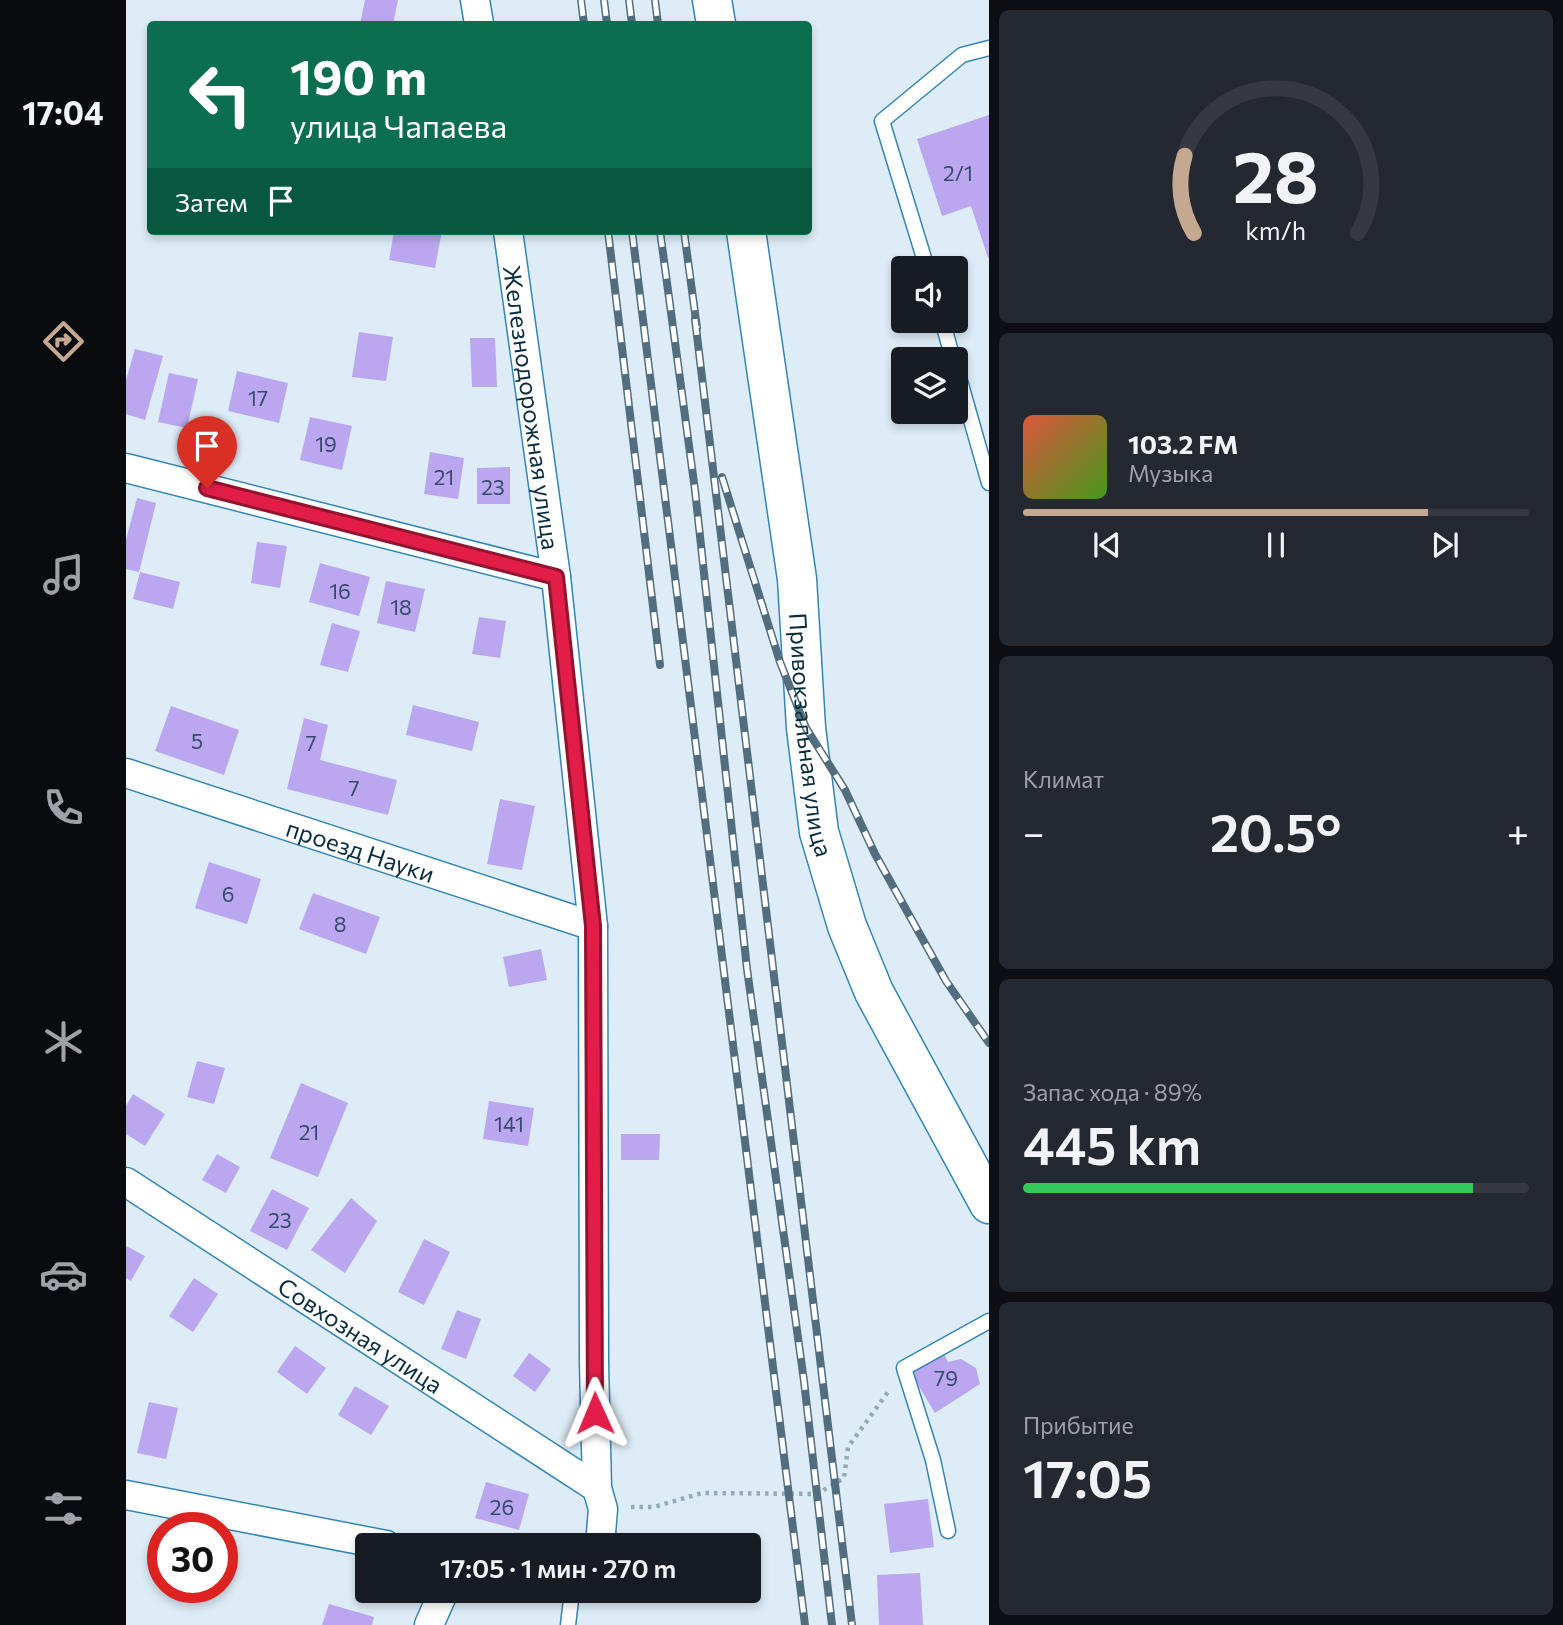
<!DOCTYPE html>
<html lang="ru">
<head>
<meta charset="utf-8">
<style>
  :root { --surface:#171b24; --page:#242831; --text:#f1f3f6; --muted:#9ea1a6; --line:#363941; --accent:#c4a890 }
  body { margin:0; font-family:Commissioner,sans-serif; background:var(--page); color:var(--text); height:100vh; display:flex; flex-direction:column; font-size:26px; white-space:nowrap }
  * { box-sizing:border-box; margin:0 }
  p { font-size:23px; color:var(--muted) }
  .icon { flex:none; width:38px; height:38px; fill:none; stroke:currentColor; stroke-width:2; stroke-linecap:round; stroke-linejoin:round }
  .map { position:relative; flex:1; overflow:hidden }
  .details { display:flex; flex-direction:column; gap:10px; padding:10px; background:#0d0f14; width:574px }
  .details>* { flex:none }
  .guide { position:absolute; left:21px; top:21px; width:665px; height:214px; border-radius:7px; box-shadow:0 4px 10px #0003; background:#0b6e4f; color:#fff; overflow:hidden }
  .controls { position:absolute; left:765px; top:256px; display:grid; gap:14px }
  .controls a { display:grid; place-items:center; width:77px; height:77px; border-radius:7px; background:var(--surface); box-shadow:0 4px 10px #0003; font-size:35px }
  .speed { position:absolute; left:21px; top:1512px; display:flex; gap:14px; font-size:35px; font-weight:700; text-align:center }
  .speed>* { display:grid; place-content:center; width:91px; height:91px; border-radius:50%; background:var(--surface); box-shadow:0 4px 10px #0003; line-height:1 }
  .speed .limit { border:10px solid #d22; background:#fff; color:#111 }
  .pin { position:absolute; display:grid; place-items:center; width:60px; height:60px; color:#fff; margin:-72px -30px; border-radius:50% 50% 50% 0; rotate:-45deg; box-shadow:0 0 7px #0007 }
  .pin .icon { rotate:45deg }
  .me { position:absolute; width:77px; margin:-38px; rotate:359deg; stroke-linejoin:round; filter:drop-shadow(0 0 5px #0008) }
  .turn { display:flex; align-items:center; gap:24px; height:147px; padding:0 28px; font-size:32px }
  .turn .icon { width:91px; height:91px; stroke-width:2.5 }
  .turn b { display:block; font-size:49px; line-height:60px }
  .then { display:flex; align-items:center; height:66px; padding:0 28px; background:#0003; gap:14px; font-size:26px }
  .big { font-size:52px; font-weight:600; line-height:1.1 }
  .details .card { flex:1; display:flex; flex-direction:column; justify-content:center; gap:10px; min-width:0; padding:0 24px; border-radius:10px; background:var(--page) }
  .details .dial { align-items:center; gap:0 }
  .dial svg { height:182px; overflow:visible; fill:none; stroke:var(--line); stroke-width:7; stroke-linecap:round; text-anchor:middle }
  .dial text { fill:var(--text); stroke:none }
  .song { display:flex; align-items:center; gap:21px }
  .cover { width:84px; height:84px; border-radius:10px; background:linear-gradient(135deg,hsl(10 70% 55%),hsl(100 70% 35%)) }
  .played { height:7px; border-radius:4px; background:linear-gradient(90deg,var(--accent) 80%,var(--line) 80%) }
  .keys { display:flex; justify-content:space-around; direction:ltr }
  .heat { display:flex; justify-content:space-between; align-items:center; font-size:38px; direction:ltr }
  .charge { height:10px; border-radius:5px; background:linear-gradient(90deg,#34c759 89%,var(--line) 0) }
  .trip { position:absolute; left:229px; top:1533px; width:406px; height:70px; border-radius:7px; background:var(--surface); box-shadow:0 4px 10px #0003; font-weight:600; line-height:70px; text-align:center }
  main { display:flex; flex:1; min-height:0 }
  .tabs { display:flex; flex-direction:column; width:126px; justify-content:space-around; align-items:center; background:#090b0e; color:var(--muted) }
  .tabs .icon { width:49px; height:49px }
  .tabs .current { color:var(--accent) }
  .tabs b { font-size:32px; color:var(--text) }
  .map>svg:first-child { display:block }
</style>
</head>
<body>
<main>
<nav class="tabs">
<b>17:04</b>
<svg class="icon current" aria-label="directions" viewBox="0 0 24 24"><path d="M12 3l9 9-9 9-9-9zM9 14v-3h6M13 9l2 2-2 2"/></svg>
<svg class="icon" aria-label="music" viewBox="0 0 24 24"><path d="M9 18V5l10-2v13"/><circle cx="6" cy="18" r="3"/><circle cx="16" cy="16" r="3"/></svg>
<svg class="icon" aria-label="phone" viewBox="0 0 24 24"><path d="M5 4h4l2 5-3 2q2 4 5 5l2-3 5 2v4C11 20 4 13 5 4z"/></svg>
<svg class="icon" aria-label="climate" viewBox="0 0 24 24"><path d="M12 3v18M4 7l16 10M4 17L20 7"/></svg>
<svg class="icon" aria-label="car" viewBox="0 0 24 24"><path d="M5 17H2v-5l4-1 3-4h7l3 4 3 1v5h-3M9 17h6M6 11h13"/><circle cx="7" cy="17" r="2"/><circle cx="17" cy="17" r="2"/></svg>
<svg class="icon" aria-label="filters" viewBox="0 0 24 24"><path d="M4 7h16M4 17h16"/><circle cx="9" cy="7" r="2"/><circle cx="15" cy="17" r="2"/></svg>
</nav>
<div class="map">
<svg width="863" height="1625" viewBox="0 0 863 1625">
  <rect width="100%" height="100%" fill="#ddecf6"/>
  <g fill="#bba7f0">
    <polygon points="239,0 272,0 267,24 234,24"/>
    <polygon points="863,115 863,258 862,258 845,206 816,216 791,139"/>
    <polygon points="268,231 316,231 309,268 263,260"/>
    <polygon points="233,332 267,337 260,381 226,377"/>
    <polygon points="344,338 369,338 371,387 346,387"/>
    <polygon points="9,349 37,356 19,420 0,414 0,380"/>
    <polygon points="111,371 162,383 153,423 102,411"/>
    <polygon points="43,373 72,379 61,428 32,422"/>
    <polygon points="184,417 226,426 216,470 174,460"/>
    <polygon points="304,452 338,458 332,499 298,494"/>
    <polygon points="384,467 384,504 351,504 351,468"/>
    <polygon points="11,498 30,503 13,572 0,569 0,540"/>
    <polygon points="131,542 161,546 154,588 125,583"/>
    <polygon points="194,563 244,577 233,616 183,602"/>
    <polygon points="14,572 54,582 47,609 7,599"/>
    <polygon points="260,581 299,589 289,632 251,623"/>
    <polygon points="353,617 380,621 374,658 346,654"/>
    <polygon points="206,623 234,631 222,672 194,665"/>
    <polygon points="287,705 353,722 346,751 280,735"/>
    <polygon points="45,706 113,730 98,775 29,751"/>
    <polygon points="178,718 202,725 194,760 271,780 262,815 161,789"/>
    <polygon points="374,799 409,806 396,870 361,864"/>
    <polygon points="83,862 135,879 121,924 69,908"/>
    <polygon points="187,893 254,917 240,954 173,929"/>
    <polygon points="415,949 421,980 383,987 377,957"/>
    <polygon points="71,1061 99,1068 88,1104 61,1097"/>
    <polygon points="175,1083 222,1103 192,1177 144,1158"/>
    <polygon points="7,1094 39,1114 19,1146 0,1134 0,1106"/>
    <polygon points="363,1101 408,1108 402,1146 357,1139"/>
    <polygon points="495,1134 534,1134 533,1160 495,1160"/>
    <polygon points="91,1154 114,1167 100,1193 76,1180"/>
    <polygon points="146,1189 183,1208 161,1250 124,1231"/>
    <polygon points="225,1198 251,1221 219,1273 185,1250"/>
    <polygon points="298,1239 324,1252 298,1305 272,1292"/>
    <polygon points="0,1246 19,1256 5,1281 0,1278"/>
    <polygon points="68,1278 92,1294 67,1332 43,1316"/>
    <polygon points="331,1310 355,1319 340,1359 315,1349"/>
    <polygon points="169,1346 200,1368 181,1394 151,1372"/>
    <polygon points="815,1348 822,1362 835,1359 850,1368 854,1384 809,1413 783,1370"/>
    <polygon points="403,1353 425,1369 409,1392 387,1376"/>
    <polygon points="229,1386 263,1406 245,1435 212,1415"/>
    <polygon points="23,1402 52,1408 40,1459 11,1453"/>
    <polygon points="360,1482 403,1494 393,1530 349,1518"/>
    <polygon points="802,1499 808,1547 764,1553 758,1504"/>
    <polygon points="794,1573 797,1625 753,1625 751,1575"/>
    <polygon points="203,1604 248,1617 246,1625 196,1625"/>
  </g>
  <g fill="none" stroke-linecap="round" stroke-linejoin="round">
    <g stroke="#3386b3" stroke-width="17">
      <g id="service">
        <polyline points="801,268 756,121 836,55 863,48"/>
        <polyline points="816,320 827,359"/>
        <polyline points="830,367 863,483"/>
        <polyline points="822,1531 807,1460 778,1368 863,1321"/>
        <polyline points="442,1625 446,1591"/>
      </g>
    </g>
    <g stroke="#3386b3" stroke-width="31">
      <g id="minor">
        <polyline points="349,0 353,24"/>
        <path id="s1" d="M 382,231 L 430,577 L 467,926 L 468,1363 L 471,1488 L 477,1509 L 474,1545"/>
        <polyline points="0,468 430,577"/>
        <path id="s2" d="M 0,773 L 467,926"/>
        <path id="s3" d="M 0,1182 L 471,1488"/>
        <polyline points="0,1495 260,1545"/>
        <polyline points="303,1625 318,1591"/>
      </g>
    </g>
    <g stroke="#3386b3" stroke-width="41">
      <g id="secondary">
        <polyline points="586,0 590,24"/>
        <path id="s4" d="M 620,231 L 671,579 L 680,728 L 693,832 L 721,926 L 748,992 L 863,1204"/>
      </g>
    </g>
    <polyline stroke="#94aab7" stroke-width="4.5" stroke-dasharray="3.5 5" stroke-linecap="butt" points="505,1507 528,1507 576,1493 691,1494 718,1478 722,1447 762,1392"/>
    <use href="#service" stroke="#fff" stroke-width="14"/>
    <use href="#minor" stroke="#fff" stroke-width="28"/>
    <use href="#secondary" stroke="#fff" stroke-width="38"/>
    <g stroke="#526e7e" stroke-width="8">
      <g id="rail">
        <polyline points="455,0 458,24"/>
        <polyline points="478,0 481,24"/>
        <polyline points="503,0 506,24"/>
        <polyline points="529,0 532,24"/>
        <polyline points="482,231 534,665"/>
        <polyline points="506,231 679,1625"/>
        <polyline points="534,231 569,490 621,969 678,1381 706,1625"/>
        <polyline points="558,231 571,328"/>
        <polyline points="569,319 726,1625"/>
        <polyline points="596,477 654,662 680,728 719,790 749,854 820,981 863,1043"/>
      </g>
    </g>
    <use href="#rail" stroke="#fff" stroke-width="5" stroke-dasharray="16" stroke-linecap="butt"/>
  </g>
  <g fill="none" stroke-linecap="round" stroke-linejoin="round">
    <g stroke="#92132f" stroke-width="18">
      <polyline id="route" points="81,488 430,577 467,926 469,1413"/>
    </g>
    <use href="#route" stroke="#e11d48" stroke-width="12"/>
  </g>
  <g text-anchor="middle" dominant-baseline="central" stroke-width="5" stroke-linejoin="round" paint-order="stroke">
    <g font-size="21" fill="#364b6b">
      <text x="832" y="172">2/1</text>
      <text x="132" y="397">17</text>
      <text x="200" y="443">19</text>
      <text x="318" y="476">21</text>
      <text x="367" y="486">23</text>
      <text x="214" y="590">16</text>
      <text x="275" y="606">18</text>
      <text x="71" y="740">5</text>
      <text x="185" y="742">7</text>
      <text x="228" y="787">7</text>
      <text x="102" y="893">6</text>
      <text x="214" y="923">8</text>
      <text x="383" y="1123">141</text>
      <text x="183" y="1131">21</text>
      <text x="154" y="1219">23</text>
      <text x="820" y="1377">79</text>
      <text x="376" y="1506">26</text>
    </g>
    <g font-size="24" fill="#092c3f" stroke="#fff">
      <text stroke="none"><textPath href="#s1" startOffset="178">Железнодорожная улица</textPath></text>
      <text stroke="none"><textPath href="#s4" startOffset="508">Привокзальная улица</textPath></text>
      <text stroke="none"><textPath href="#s2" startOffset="247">проезд Науки</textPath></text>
      <text stroke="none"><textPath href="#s3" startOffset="280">Совхозная улица</textPath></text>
    </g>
  </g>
</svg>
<div class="controls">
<a><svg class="icon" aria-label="sound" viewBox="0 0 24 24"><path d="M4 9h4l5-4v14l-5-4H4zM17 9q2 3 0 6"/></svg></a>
<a><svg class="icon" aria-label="layers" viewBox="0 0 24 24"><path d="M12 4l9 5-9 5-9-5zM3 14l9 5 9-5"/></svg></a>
</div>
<div class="speed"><div class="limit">30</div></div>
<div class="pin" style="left:81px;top:488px;background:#d93025"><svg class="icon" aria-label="arrive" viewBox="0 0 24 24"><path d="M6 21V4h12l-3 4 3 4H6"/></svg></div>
<svg class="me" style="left:469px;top:1413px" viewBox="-20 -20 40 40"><path d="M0-17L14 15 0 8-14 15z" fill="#e11d48" stroke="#fff" stroke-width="4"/></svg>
<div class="trip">17:05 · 1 мин · 270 m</div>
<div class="guide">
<div class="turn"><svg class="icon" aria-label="left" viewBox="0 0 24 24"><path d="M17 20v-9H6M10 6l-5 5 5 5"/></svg><div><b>190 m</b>улица Чапаева</div></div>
<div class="then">Затем<svg class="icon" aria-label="arrive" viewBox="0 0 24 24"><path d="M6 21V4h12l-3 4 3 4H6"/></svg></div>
</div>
</div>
<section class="details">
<div class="card dial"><svg viewBox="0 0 100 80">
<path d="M14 69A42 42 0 1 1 86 69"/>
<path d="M14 69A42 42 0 0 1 10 35" stroke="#c4a890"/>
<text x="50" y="56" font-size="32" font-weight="700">28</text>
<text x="50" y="72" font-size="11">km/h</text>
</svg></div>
<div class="card">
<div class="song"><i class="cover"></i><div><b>103.2 FM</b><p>Музыка</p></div></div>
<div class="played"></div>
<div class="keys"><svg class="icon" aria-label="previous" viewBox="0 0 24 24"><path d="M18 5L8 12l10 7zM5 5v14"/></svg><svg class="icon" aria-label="pause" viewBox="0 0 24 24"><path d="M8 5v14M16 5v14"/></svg><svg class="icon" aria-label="next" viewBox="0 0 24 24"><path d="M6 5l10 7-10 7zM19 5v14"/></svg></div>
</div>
<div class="card"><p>Климат</p>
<div class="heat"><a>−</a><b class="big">20.5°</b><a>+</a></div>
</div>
<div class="card"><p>Запас хода · 89%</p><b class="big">445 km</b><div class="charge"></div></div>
<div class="card"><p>Прибытие</p><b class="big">17:05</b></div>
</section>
</main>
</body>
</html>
